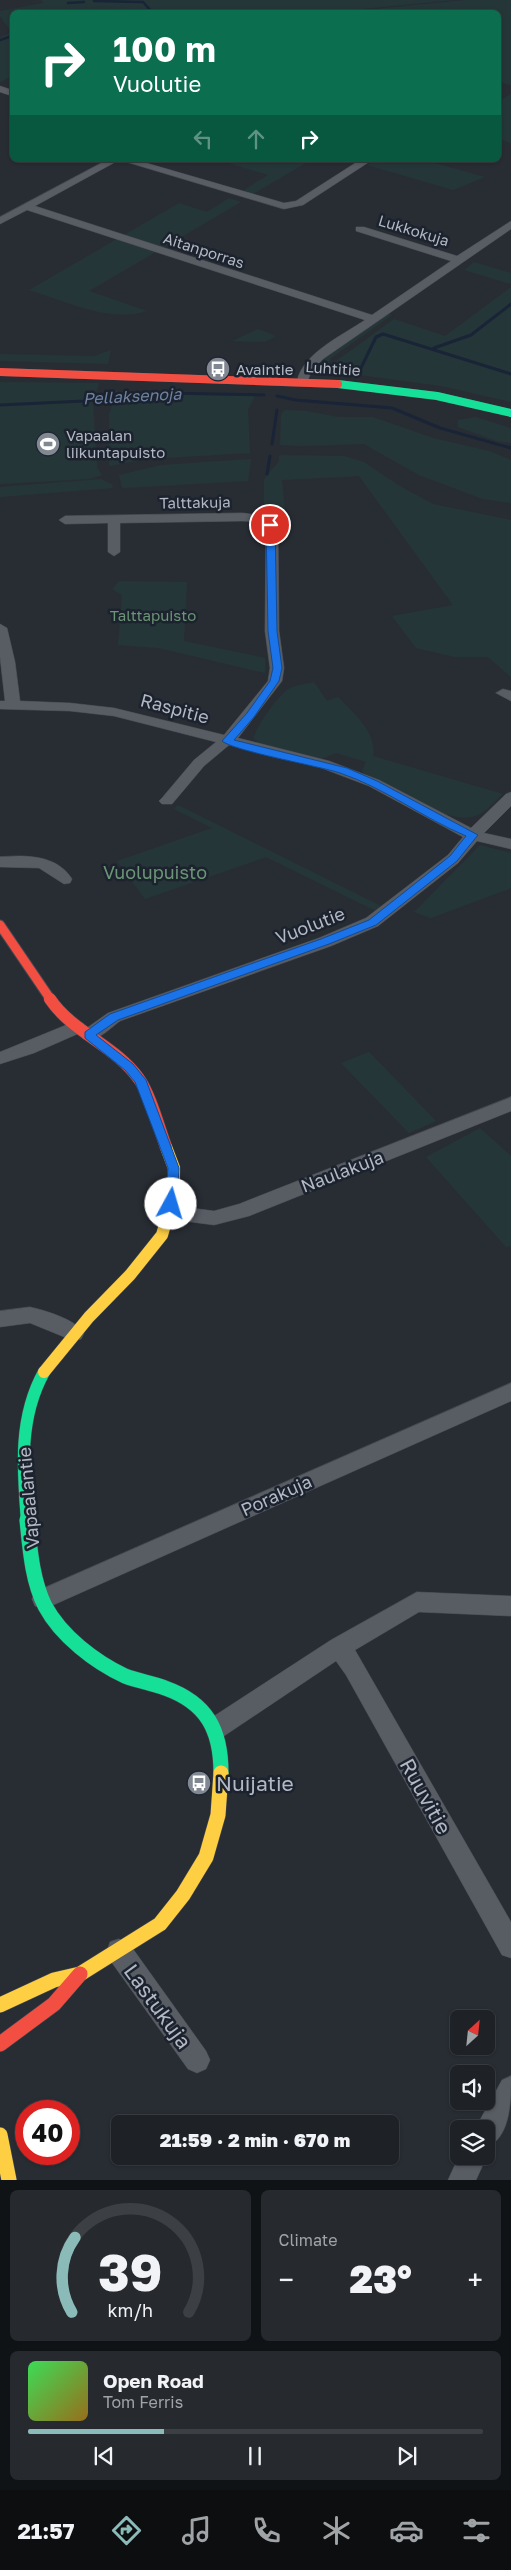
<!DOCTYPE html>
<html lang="en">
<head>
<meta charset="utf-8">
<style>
  :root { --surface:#1e2227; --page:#262a2f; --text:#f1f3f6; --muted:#a1a4a7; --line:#3c3f44; --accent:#8bbbb9 }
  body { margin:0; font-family:"Golos Text",sans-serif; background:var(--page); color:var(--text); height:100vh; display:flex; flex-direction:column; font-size:19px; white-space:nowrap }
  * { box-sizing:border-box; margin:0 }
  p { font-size:16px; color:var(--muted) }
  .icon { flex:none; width:28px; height:28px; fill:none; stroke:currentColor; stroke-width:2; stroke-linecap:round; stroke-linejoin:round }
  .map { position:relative; height:2180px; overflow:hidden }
  .side { display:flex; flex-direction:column; gap:10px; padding:10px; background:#101315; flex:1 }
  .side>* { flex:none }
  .top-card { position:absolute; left:10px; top:10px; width:491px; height:152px; border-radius:8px; box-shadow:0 1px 4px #0004,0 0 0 1px var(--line); background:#0b6e4f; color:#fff; overflow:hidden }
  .needle { width:32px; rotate:27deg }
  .buttons { position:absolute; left:450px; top:2010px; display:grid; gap:10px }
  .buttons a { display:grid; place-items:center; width:45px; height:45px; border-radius:8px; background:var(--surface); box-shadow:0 1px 4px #0004,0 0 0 1px var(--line); font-size:25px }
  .speed { position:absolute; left:15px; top:2100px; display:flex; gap:10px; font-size:25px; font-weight:700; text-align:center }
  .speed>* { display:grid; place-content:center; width:65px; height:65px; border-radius:50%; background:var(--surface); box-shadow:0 1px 4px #0004,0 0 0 1px var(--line); line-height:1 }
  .speed .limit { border:8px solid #d22; background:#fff; color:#111 }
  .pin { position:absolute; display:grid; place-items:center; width:42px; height:42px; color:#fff; margin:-21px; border:2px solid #fff; border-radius:50%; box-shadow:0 1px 5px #0007 }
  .me { position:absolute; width:55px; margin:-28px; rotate:6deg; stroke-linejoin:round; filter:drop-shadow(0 0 4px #0008) }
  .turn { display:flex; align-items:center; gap:18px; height:105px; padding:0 20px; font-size:22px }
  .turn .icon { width:65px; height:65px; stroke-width:2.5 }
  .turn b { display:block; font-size:35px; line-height:42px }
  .lanes { display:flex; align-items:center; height:48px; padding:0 20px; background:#0003; justify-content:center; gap:25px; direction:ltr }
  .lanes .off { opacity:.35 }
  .big { font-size:38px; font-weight:800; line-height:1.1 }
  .side .card { flex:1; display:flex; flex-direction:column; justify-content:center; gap:8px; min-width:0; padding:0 18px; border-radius:8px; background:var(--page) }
  .side .dial { align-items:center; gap:0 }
  .dial svg { height:130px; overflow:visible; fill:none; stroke:var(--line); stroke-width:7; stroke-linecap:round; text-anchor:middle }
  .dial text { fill:var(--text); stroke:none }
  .song { display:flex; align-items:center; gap:15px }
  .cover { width:60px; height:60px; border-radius:8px; background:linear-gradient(135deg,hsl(130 70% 55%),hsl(40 70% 35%)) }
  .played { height:5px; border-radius:2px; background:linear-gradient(90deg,var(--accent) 30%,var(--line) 30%) }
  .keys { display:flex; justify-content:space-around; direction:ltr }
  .heat { display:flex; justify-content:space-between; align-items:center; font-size:28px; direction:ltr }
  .side .tiles { flex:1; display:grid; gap:10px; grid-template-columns:1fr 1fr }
  .card:last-child { grid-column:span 2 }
  .trip { position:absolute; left:111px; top:2115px; width:288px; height:50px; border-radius:8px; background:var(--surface); box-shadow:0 1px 4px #0004,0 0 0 1px var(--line); font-weight:800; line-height:50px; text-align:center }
  .tab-bar { display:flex; height:80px; justify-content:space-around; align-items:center; background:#0c0e10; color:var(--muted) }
  .tab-bar .icon { width:35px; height:35px }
  .tab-bar .current { color:var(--accent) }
  .tab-bar b { font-size:22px; color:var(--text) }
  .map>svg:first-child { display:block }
</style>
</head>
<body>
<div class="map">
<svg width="511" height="2180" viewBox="0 0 511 2180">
  <rect width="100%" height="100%" fill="#282d34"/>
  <g fill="#253639">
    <polygon points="41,0 454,0 362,9 364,10 466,0 511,0 511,85 499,82 499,12 255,11 254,12 259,12 12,12 12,76 0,82 0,37 12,33 0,16 0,11 44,3"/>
    <polygon points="511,94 511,143 499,139 499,101"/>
    <polygon points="218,160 311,160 251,195 241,192 268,175"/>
    <polygon points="375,160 424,160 485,177 453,190 367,165"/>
    <path d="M 229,198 L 241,202 L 89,291 L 147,311 C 108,323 66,301 29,290 L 179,203 L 207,212 Z"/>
    <polygon points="474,262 511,273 511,284 464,270"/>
    <polygon points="511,287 511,402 441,386 330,371 332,364 394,319 445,336"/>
    <polygon points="388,313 392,315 331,358 324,369 312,370 319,361"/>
    <polygon points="258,329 276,336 265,342 232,341"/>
    <polygon points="111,350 108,364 0,361 0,354 94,356"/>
    <polygon points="0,382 99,383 93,403 97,468 102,475 89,479 0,484"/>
    <polygon points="116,391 256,394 248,409 250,453 147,459 109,466 109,415"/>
    <polygon points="285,410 306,411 338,417 373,417 433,438 489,451 511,460 511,503 483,499 419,475 364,444 302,446 280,445 281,414"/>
    <polygon points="476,417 511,428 511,443 497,441 458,427 458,420"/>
    <polygon points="279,455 344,456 364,462 398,485 433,504 511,520 511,677 488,657 455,657 416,648 392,616 453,605 359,476 282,480 285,512 264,512 264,479 279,461"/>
    <polygon points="251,459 248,481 122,488 119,475 161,465"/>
    <polygon points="101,479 112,484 113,488 0,497 0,487"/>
    <polygon points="119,581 187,582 184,641 265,658 265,673 159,648 118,645 122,595 112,589"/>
    <path d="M 314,682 L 327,701 L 338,697 C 353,713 377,732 373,756 L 503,794 C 495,801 485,813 475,816 C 449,825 392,790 367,778 L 362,771 L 366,762 L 336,753 L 321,759 L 262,744 L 254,739 C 254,729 278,696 287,690 C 294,685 306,684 314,682 Z"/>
    <polygon points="178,805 383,907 376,911 266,857 145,899 117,861 212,828 174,809"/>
    <polygon points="480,845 511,853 511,888 431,918 414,912"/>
    <polygon points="369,1052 436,1121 409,1133 341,1063"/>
    <polygon points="480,1128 511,1156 511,1246 506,1247 426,1157"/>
  </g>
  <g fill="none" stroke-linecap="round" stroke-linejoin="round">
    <g stroke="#192436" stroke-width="2.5">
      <polyline points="94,1 143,2 152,12"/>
      <polyline points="68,3 84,2"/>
      <polyline points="0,40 12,36"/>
    </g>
    <g stroke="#192436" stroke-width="3">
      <polyline points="434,348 471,335 511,304"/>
      <polyline points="359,372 376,337 383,334 511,374"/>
      <polyline points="277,396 296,400 392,408 440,428 511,448"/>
      <polyline points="0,405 84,401 162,393 264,395"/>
      <polyline points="272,444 277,410"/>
      <polyline points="267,474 270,456"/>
    </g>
    <g stroke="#464951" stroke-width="1">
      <g id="street">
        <polygon points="0,86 12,90 12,96 0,92"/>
        <path d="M 107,160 L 119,160 L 35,206 L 372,315 L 451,261 L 356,231 L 356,227 L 364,227 L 457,256 L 511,221 L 511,229 L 323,359 L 311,372 L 307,383 L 303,384 L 297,381 C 303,353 343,335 365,320 L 27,210 L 0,224 L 0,217 Z"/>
        <polygon points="120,160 136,160 284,203 296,201 360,160 372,160 303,205 284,209"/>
        <path d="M 243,513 L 264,516 L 278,526 L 279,631 L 284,668 L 282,681 L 238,738 L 329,761 L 379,780 L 471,828 L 506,794 L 511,792 L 511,806 L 484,833 L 511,839 L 511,849 L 477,841 L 458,863 L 378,926 L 331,946 L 120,1021 C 109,1029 97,1043 83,1039 L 80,1035 L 82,1032 L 34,1053 L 0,1064 L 0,1052 L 71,1023 L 83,1023 L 85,1027 L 84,1030 L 108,1013 L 319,938 L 366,918 L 448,855 L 463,837 L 369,786 L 319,767 L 229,745 L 204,766 L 172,804 L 162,804 L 159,801 L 162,798 L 194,760 L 216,742 L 114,716 L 70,711 L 0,709 L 0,701 L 5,701 L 0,657 L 0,624 L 7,628 L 15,662 L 20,701 L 70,703 L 114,708 L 224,735 L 268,681 L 270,668 L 265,631 L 266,528 L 257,522 L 243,521 L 120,523 L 120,552 L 114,556 L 108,552 L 108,523 L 65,524 L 59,520 L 65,516 Z"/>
        <polygon points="503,689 511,691 511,701 496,693"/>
        <path d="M 18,856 C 39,856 60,860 72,879 L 70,883 L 64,884 L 39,868 L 0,867 L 0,857 Z"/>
        <polygon points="511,1097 511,1111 249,1216 214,1225 169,1219 162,1217 160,1212 162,1207 169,1205 214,1211 239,1204"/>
        <path d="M 30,1307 C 44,1310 77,1320 84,1333 L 81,1339 L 74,1341 L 30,1323 L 0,1327 L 0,1311 Z"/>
        <polygon points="511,1383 511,1401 51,1606 43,1609 35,1606 32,1599 35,1592"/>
        <polygon points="417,1592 511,1596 511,1616 419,1612 355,1650 511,1922 511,1958 502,1955 346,1675 336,1661 224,1736 216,1739 208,1736 205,1728 208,1720 331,1640"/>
        <polygon points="119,1939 128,1942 206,2051 210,2060 206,2069 197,2073 188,2069 110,1960 107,1951 110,1942"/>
        <path d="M 511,2076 C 511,2101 511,2137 486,2148 L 486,2129 L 475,2129 L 502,2080 Z"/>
        <polygon points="486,2154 487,2156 476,2180 448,2180 459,2156 486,2156"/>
      </g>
    </g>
    <g stroke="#464951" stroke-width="8">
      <polyline id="fast-far2" points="338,384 437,396 511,413"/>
    </g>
    <g stroke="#464951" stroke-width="13">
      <path id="fast-far1" d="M 27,1522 C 23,1470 18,1419 44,1372"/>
    </g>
    <g stroke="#464951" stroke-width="16">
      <path id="fast" d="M 27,1520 C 30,1549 32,1580 45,1606 C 61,1636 95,1662 125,1676 C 138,1681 152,1683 165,1688 C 207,1703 221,1730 221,1773"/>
    </g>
    <g stroke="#464951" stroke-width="13">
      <polyline id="slow-far1" points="44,1372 89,1317 130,1275 162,1235 173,1197 174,1168 166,1147"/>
    </g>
    <g stroke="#464951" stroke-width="16">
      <g id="slow">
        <polyline points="0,2005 54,1980 80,1974 160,1924 183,1895 206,1857 218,1815 221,1773"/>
        <polyline points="0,2135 9,2180"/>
      </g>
    </g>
    <g stroke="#464951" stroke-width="8">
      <polyline id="jam-far3" points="0,372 338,384"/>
    </g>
    <g stroke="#464951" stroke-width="11">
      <polyline id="jam-far2" points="0,925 51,1000"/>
    </g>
    <g stroke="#464951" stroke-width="13">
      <path id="jam-far1" d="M 50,999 C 72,1032 116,1046 139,1079 C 150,1094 159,1128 166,1147"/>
    </g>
    <g stroke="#464951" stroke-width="16">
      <polyline id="jam" points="0,2044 54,2004 80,1974"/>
    </g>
    <use href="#street" fill="#585c63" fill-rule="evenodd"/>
    <use href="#fast-far2" stroke="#16e098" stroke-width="8"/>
    <use href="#fast-far1" stroke="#16e098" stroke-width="12"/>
    <use href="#fast" stroke="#16e098" stroke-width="15"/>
    <use href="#slow-far1" stroke="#ffcf43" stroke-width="12"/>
    <use href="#slow" stroke="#ffcf43" stroke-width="15"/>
    <use href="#jam-far3" stroke="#f24e42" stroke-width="8"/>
    <use href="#jam-far2" stroke="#f24e42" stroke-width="9"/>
    <use href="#jam-far1" stroke="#f24e42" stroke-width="12"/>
    <use href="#jam" stroke="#f24e42" stroke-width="15"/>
  </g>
  <path fill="#1a73e8" stroke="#114b97" d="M 270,522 L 275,525 L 277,631 L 282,668 L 279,681 L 254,717 L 234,740 L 347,768 L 377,781 L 478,835 L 457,861 L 376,925 L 329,944 L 118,1020 L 96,1035 L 133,1064 L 146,1080 L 179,1168 L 177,1204 L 171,1209 L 165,1204 L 168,1168 L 135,1082 L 125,1070 L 85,1038 L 85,1032 L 110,1014 L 321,939 L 369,920 L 450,856 L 466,836 C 423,818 385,788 340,773 C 319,766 234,751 222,741 L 247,713 L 270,681 L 273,668 L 268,631 L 266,525 Z"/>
  <defs>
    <g id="bus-disc" transform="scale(1.25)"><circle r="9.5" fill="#828892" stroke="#1c232e"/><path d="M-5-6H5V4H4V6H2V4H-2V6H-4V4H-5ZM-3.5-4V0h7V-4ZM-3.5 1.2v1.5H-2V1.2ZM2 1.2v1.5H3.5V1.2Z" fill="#fff"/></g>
    <g id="stadium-disc" transform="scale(1.25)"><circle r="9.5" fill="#828892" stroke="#1c232e"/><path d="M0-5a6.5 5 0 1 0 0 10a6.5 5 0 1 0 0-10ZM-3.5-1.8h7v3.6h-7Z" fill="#fff"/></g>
  </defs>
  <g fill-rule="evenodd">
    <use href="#bus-disc" x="218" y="369"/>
    <use href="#stadium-disc" x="48" y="444"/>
    <use href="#bus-disc" x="199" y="1783"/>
  </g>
  <g text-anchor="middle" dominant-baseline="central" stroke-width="5" stroke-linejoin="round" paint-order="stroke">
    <g font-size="15" fill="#b2b9c5" stroke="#1c232e">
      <text transform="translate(414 230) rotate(17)">Lukkokuja</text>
      <text transform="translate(204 250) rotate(18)">Aitanporras</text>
      <text transform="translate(333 368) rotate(4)">Luhtitie</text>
      <text transform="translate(195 502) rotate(-1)">Talttakuja</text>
    </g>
    <g font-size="15" fill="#b2b9c5" stroke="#1c232e" text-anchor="start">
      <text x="236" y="369">Avaintie</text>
      <text x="66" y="435">Vapaalan<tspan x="66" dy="17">liikuntapuisto</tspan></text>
    </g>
    <g font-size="15" fill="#6b9576" stroke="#1c232e">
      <text x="153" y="615">Talttapuisto</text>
    </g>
    <g font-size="16" font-style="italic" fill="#6d82a2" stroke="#1c232e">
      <text transform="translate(132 396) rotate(-3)">Pellaksenoja</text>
    </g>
    <g font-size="18" fill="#b2b9c5" stroke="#1c232e">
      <text transform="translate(175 708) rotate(15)">Raspitie</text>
      <text transform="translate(310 925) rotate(-21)">Vuolutie</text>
      <text transform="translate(342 1171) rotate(-21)">Naulakuja</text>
      <text transform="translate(276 1495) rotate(-24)">Porakuja</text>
      <text transform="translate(28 1498) rotate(-95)">Vapaalantie</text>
    </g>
    <g font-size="18" fill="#6b9576" stroke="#1c232e">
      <text x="155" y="872">Vuolupuisto</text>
    </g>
    <g font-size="21" fill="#b2b9c5" stroke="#1c232e" text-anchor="start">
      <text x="216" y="1783">Nuijatie</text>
    </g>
    <g font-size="21" fill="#b2b9c5" stroke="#1c232e">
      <text transform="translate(426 1796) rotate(61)">Ruuvitie</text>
      <text transform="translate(158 2006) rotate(54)">Lastukuja</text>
    </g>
  </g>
</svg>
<div class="buttons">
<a><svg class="needle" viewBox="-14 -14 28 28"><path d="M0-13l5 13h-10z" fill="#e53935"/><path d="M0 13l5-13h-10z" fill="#a1a4a7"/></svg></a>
<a><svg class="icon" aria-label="sound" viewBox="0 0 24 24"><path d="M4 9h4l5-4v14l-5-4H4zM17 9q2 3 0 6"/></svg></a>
<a><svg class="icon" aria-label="layers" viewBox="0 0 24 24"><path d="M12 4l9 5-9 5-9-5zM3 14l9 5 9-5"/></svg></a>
</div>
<div class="speed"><div class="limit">40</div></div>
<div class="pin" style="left:270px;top:525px;background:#d93025"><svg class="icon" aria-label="arrive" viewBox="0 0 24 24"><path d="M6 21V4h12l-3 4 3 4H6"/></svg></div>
<svg class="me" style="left:171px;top:1204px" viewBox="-20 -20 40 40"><circle r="19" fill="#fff"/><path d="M0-13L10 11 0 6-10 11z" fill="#1a73e8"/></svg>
<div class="trip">21:59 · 2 min · 670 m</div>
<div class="top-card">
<div class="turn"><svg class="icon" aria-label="right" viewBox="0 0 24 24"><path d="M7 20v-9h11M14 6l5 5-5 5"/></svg><div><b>100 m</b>Vuolutie</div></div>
<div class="lanes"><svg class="icon off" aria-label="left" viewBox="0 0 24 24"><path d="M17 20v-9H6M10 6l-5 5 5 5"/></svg><svg class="icon off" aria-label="ahead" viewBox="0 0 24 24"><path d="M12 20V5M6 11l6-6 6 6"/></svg><svg class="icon" aria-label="right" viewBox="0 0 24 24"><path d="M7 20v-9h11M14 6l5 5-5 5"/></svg></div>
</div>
</div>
<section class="side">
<div class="tiles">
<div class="card dial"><svg viewBox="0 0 100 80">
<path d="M14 69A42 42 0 1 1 86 69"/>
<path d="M14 69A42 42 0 0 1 16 23" stroke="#8bbbb9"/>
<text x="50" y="56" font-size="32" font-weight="700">39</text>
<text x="50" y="72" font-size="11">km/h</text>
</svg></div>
<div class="card"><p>Climate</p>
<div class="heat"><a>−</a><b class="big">23°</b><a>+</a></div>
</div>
<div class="card">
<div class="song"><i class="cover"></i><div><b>Open Road</b><p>Tom Ferris</p></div></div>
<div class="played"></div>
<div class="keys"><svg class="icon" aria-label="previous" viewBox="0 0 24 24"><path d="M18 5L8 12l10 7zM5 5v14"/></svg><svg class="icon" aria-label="pause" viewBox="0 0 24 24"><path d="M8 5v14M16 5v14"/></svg><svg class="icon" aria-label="next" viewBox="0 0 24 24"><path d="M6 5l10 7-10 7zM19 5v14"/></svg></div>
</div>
</div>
</section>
<nav class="tab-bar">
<b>21:57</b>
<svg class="icon current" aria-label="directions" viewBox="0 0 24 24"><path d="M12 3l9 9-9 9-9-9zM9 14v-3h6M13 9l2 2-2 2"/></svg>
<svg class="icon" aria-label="music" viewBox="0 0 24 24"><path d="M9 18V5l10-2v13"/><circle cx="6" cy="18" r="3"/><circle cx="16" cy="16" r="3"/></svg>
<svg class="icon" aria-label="phone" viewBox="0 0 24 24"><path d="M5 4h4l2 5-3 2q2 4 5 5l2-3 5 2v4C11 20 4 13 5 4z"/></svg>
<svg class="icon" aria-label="climate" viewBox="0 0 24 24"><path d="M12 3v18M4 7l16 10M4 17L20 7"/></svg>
<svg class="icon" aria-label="car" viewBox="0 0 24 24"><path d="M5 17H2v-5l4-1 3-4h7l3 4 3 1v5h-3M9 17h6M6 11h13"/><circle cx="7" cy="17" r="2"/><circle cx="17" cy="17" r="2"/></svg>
<svg class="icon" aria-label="filters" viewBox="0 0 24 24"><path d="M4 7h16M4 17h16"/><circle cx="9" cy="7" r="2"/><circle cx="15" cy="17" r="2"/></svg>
</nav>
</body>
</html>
